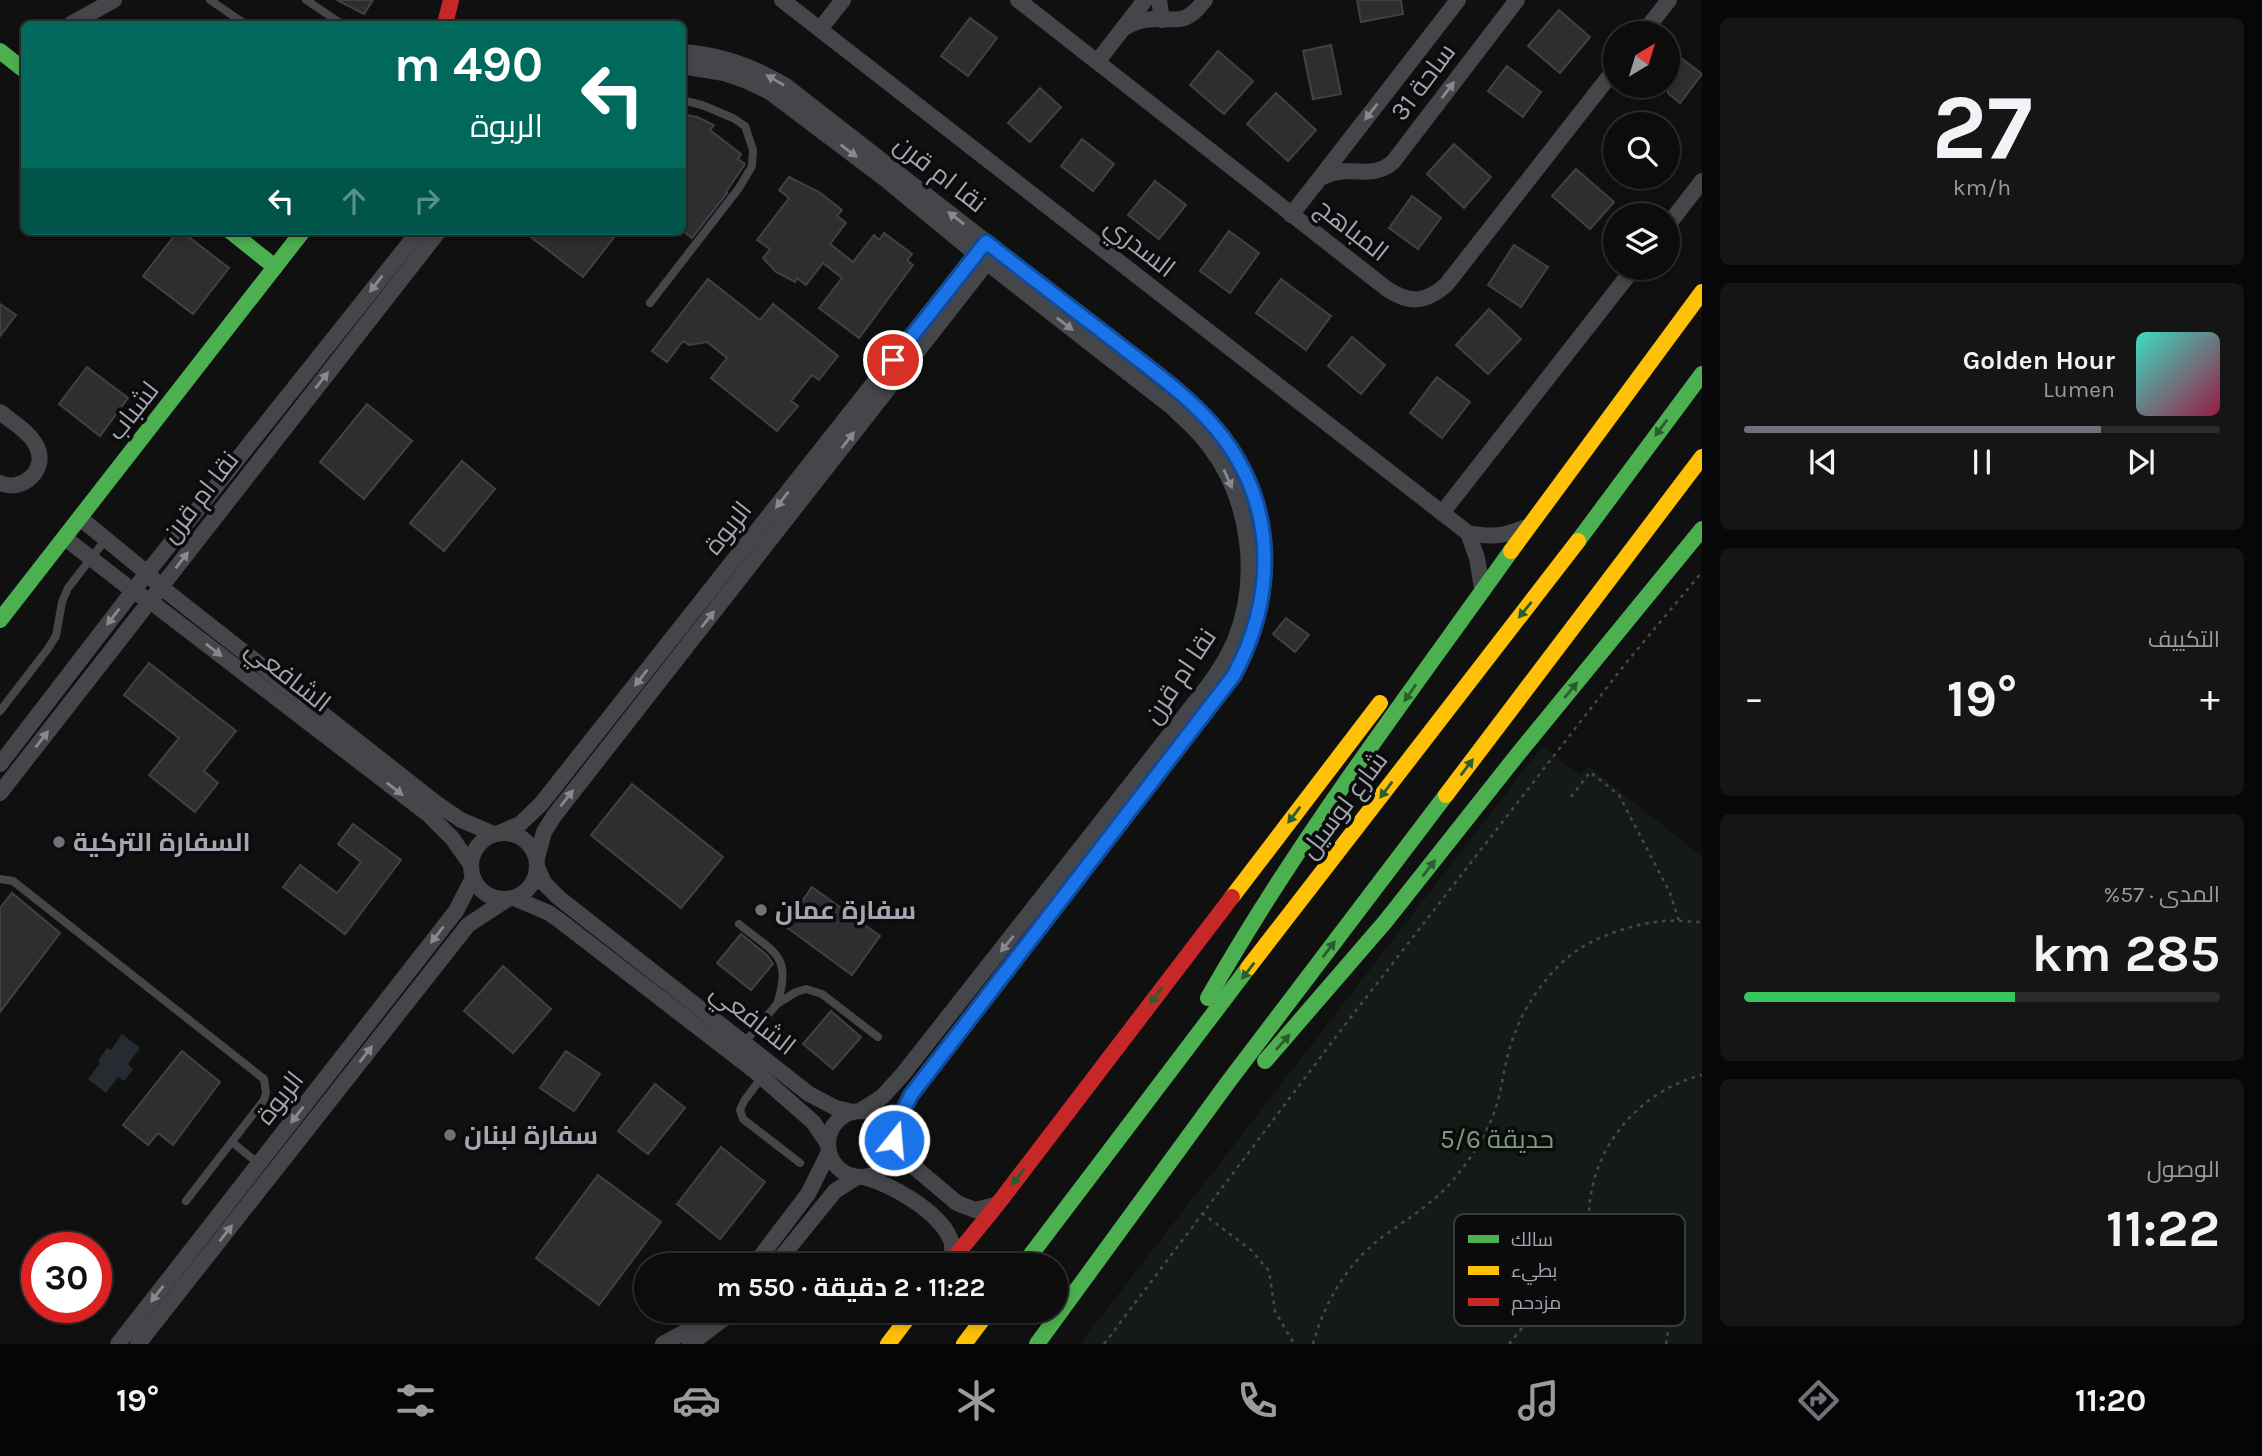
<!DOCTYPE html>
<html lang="ar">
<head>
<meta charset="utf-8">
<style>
  :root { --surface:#0c0c0d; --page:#151516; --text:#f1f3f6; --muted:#9a9b9d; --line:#2c2c2e; --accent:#6f7279 }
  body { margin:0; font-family:Karla,Cairo,sans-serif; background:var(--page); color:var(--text); direction:rtl; height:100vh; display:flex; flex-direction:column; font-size:26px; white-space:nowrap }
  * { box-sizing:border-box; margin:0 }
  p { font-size:23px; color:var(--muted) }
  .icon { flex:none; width:38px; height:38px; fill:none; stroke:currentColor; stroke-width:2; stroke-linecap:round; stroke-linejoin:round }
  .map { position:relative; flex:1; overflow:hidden; direction:ltr }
  .side { display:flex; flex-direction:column; gap:18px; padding:18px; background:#070707; width:560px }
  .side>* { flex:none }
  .top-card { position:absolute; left:21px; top:21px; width:665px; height:214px; border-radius:10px; box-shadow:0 4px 10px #0003,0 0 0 2px var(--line); direction:rtl; background:#00695c; color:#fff; overflow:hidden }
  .needle { width:46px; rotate:38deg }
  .controls { position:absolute; left:1603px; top:21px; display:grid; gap:14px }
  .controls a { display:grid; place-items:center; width:77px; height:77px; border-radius:50%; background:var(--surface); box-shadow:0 4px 10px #0003,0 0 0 2px var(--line); font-size:35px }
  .speed { position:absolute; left:21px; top:1232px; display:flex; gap:14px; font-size:35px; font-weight:700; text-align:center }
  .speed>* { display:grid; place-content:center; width:91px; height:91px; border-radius:50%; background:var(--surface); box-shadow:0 4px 10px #0003,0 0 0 2px var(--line); line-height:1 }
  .speed .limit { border:10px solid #d22; background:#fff; color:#111 }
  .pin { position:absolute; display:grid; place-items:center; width:60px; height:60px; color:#fff; margin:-30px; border:4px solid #fff; border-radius:50%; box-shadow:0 2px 7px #0007 }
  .me { position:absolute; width:77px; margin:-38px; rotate:17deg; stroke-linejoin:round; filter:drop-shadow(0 0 5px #0008) }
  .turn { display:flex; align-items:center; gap:24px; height:147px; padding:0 28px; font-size:32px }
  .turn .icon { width:91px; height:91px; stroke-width:2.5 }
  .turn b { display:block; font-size:49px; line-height:60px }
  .lanes { display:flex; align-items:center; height:66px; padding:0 28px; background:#0003; justify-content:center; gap:35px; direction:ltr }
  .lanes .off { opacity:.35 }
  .big { font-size:52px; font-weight:700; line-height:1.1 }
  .side .widget { flex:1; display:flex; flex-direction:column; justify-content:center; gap:10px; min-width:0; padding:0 24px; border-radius:10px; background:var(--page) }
  .side .dial { align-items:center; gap:0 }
  .dial b { font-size:91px; line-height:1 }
  .song { display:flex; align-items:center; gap:21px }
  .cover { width:84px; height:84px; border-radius:10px; background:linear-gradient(135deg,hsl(170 70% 55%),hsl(340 70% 35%)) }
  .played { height:7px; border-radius:4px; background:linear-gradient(90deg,var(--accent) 75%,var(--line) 75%) }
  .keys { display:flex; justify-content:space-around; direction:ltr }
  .heat { display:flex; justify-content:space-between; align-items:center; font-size:38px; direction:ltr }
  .charge { height:10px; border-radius:5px; background:linear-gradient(90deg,#34c759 57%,var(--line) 0) }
  .trip { position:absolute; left:634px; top:1253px; width:434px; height:70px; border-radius:35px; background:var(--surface); box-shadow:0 4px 10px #0003,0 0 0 2px var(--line); font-weight:700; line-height:70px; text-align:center; direction:rtl }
  .tab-bar { display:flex; height:112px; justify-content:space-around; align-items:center; background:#050505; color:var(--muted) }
  .tab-bar .icon { width:49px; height:49px }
  .tab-bar .active { color:var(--accent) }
  .tab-bar b { font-size:32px; color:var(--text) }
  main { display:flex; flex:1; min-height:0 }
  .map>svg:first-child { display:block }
</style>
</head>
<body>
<main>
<section class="side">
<div class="widget dial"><b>27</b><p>km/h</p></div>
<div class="widget">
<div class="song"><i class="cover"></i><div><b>Golden Hour</b><p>Lumen</p></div></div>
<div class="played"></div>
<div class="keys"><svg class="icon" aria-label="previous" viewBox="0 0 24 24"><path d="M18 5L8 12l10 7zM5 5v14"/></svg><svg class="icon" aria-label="pause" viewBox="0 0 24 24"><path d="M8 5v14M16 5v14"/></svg><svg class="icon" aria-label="next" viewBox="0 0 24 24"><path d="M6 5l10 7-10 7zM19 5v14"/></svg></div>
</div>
<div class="widget"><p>التكييف</p>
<div class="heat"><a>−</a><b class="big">19°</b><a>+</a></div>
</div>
<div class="widget"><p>المدى · 57%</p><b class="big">285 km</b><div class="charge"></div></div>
<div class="widget"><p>الوصول</p><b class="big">11:22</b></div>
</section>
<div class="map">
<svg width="1702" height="1344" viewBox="0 0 1702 1344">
  <rect width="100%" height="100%" fill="#101011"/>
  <polygon fill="#161a17" points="1542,747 1580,775 1588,766 1702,857 1702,1344 1080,1344"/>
  <polygon fill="#262b31" points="122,1034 140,1048 128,1064 133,1069 124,1081 118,1077 106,1093 88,1079 100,1063 98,1061 107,1048 111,1050"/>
  <g fill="#2e2e31" stroke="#404144" stroke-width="2">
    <polygon points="337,0 373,0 364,14"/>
    <polygon points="1357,0 1401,0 1403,14 1361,22"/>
    <polygon points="1559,10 1590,37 1560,73 1528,46"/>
    <polygon points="970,18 997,38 968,76 941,56"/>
    <polygon points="1331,45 1341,94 1313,99 1303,51"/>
    <polygon points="1668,48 1702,74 1680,103 1668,93"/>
    <polygon points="1218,51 1253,81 1224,114 1190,85"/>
    <polygon points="1507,66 1541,92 1523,117 1488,91"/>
    <polygon points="1040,88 1061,107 1030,142 1008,123"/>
    <polygon points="1276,93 1316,130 1288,161 1247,124"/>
    <polygon points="682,114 697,117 714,125 710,130 741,154 738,159 745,164 726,192 727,193 692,238 682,230"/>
    <polygon points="1082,139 1114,164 1093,191 1061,166"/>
    <polygon points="1454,144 1491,177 1464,208 1427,174"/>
    <polygon points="1576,169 1614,202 1590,229 1552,196"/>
    <polygon points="789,177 819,192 842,210 837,216 846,223 830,244 853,262 874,235 879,240 884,233 912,254 907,260 913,265 859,338 819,308 842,278 823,263 806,285 797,278 795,282 776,272 763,258 770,249 757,240 789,198 779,190"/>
    <polygon points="1155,181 1186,205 1159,239 1128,215"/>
    <polygon points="1412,196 1441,218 1418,249 1389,228"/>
    <polygon points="178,231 181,231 229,268 193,314 143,276"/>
    <polygon points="523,231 619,231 583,277"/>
    <polygon points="1229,231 1259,253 1230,293 1200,271"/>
    <polygon points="1514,245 1548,267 1521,307 1488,285"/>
    <polygon points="708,279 760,320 773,304 838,356 819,380 812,375 791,401 798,406 777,431 711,378 727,358 707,342 689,345 683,341 667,362 652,351"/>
    <polygon points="1281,279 1331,316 1306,350 1256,313"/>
    <polygon points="0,304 16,315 0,336"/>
    <polygon points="1489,309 1521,339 1488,374 1456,345"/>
    <polygon points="1352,337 1385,365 1361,394 1328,366"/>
    <polygon points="87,367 128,398 100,436 59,404"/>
    <polygon points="1437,377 1470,402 1442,438 1410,413"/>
    <polygon points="367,404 412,441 364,499 320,462"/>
    <polygon points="462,461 495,489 444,551 410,523"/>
    <polygon points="1286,618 1309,635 1295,652 1273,634"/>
    <polygon points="149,663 236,731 204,771 218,783 195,812 149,775 179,738 124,695"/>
    <polygon points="632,784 723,857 681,908 591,835"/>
    <polygon points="353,824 401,860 345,934 283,887 300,865 337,893 361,862 338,844"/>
    <polygon points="812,887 880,936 852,975 785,926"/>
    <polygon points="12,893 60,933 0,1012 0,908"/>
    <polygon points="741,934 767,955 773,964 751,990 717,963"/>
    <polygon points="503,966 551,1009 513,1053 464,1011"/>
    <polygon points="831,1011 861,1037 833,1069 803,1044"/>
    <polygon points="182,1051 220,1082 173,1145 158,1133 148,1145 123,1125"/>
    <polygon points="566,1051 600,1074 574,1111 540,1088"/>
    <polygon points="655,1084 685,1108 648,1154 618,1131"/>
    <polygon points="721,1147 765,1182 720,1239 677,1204"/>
    <polygon points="598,1175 661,1222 599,1305 536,1258"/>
  </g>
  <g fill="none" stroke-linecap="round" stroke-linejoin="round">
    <g stroke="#47484b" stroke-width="2.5" stroke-dasharray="3.5 5" stroke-linecap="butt">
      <polyline points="1571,797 1590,772 1619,795 1670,893 1679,921"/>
      <polyline points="1202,1213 1251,1250 1269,1271 1275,1311 1294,1344"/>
      <polyline points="1104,1344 1354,1013 1626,663 1702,572"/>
      <path d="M 1313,1344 C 1324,1303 1347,1264 1381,1238 C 1408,1218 1437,1202 1458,1174 C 1475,1153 1491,1127 1498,1100 C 1504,1077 1506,1054 1515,1033 C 1526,1002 1552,967 1579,949 C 1603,934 1637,923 1665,921 C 1677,920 1690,922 1702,922"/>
      <path d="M 1509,1344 C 1520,1332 1528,1318 1542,1308 L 1546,1308 C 1552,1326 1553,1324 1572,1324 L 1591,1305 L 1605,1297"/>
      <path d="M 1666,1344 L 1668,1331 L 1667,1324 L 1652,1311 L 1634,1299 L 1605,1297 C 1598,1271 1589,1245 1589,1217 C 1589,1150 1638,1091 1702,1075"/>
    </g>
    <g stroke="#454649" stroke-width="8">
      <polyline points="210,0 245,24"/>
      <polyline points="306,0 342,24"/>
      <polyline points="650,303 739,188 752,166 753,150 745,126 733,118 702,105 682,100"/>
      <polyline points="0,711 47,650 56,636 62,602 68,588 106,539"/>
      <polyline points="0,879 13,881 264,1079 266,1093 264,1100 186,1201"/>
      <path d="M 739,924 C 774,953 793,955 777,1004"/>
      <polyline points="744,1043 777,1004 796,992 806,989 822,994 878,1037"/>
      <polyline points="762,1077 744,1101 740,1110 743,1119 800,1163"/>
      <polyline points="232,1142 259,1164"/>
    </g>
    <g stroke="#454649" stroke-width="16">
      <path d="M 782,0 L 1468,533 C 1488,537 1503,537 1523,528"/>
      <path d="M 1018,0 L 1387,289 C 1410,304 1425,303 1446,285 L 1615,69"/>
      <polyline points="1159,0 1162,20"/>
      <path d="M 1458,0 L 1320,178 C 1329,174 1338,171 1348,171 C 1366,172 1379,174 1393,162 L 1517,0"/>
      <polyline points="71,24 114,0"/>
      <path d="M 1123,28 C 1130,25 1137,21 1144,20 C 1175,15 1182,30 1205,0"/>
      <polyline points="820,29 843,0"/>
      <polyline points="1643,33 1669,0"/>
      <path d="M 682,52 C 720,54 754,67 786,86 L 1183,395 C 1209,420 1232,446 1248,479 C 1252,487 1254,496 1257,504 C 1274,563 1262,622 1234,675 L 911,1095 L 892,1132"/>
      <polyline points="1097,62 1145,0"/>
      <path d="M 682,66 L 724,73 L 747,81 L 770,92 L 884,178 L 976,254 L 1173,408 C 1186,421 1200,432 1210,447 C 1250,500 1260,578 1235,640 C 1228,657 1219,671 1208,686 L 903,1074 L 882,1097 L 860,1111"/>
      <polyline points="1291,215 1320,178"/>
      <polyline points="1668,225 1702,181"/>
      <path d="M 0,412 C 12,422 30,432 37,447 C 48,470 22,493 0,483"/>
      <polyline points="1442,513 1634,268"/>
      <polyline points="80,518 147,573 161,587 436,803 461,820 494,834"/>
      <polyline points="1468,533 1477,558 1482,588"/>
      <polyline points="65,538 133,591 150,601 429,815 452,838 471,865"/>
      <polyline points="0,764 147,573 419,231"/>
      <polyline points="0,793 439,231"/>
      <circle cx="504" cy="866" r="33"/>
      <polyline points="499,833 520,824 541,804 982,246"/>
      <polyline points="537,858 544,832 554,816 992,256"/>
      <polyline points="538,869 544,883 559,898 809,1094 836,1108 853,1112"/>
      <polyline points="514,898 549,913 559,920 756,1072 813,1122 828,1144"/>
      <circle cx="861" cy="1144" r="33"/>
      <polyline points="894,1140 907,1161 957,1203 975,1210 995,1205"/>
      <path d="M 864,1177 C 892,1185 937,1210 950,1238 C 954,1245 952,1252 951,1260"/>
      <polyline points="754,1265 808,1194 829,1152"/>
      <polyline points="775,1265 835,1191 857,1177"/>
      <polyline points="118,1344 456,911 473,878"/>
      <polyline points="138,1344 468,925 506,900"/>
      <polyline points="663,1344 692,1328 714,1311"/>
      <polyline points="690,1344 734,1311"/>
    </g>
    <g stroke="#4caf50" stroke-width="16">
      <polyline points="0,51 24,70"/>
      <polyline points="230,231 275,267"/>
      <polyline points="1578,541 1702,374"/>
      <polyline points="0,620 303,231"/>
      <path d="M 1208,998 C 1297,841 1407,697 1511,551"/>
      <polyline points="1265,1061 1385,922 1518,754 1702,529"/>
      <polyline points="1023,1265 1248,968"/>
      <polyline points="1037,1344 1229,1081 1446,795"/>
    </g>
    <g stroke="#ffc107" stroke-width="16">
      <polyline points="1511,551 1702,292"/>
      <polyline points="1446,795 1702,457"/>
      <polyline points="1232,897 1380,703"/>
      <polyline points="1248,968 1578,541"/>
      <polyline points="888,1344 913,1311"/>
      <polyline points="964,1344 989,1311"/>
    </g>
    <g stroke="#c62828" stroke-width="16">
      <polyline points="445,24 451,0"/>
      <polyline points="948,1265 997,1205 1232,897"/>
    </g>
  </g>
  <defs><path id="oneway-solid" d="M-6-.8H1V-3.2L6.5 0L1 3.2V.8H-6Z" transform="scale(1.75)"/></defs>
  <g fill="#868992">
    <use href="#oneway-solid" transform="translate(775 80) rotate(-150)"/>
    <use href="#oneway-solid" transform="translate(1448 90) rotate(-53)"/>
    <use href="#oneway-solid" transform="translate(1371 112) rotate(128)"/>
    <use href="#oneway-solid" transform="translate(849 151) rotate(37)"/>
    <use href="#oneway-solid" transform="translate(956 218) rotate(-142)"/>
    <use href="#oneway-solid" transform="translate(376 284) rotate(128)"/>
    <use href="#oneway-solid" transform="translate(1065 324) rotate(38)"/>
    <use href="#oneway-solid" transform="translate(322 380) rotate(-52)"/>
    <use href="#oneway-solid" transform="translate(848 440) rotate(-52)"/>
    <use href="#oneway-solid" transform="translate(1228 479) rotate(66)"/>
    <use href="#oneway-solid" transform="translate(782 500) rotate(128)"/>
    <use href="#oneway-solid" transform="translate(182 560) rotate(-52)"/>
    <use href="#oneway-solid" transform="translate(113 617) rotate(128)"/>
    <use href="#oneway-solid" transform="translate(708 619) rotate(-52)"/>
    <use href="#oneway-solid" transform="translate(214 650) rotate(38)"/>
    <use href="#oneway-solid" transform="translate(641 678) rotate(128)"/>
    <use href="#oneway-solid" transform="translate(42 739) rotate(-52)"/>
    <use href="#oneway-solid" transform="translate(395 789) rotate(38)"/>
    <use href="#oneway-solid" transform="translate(567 798) rotate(-52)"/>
    <use href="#oneway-solid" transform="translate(437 935) rotate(128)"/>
    <use href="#oneway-solid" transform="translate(1007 944) rotate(129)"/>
    <use href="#oneway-solid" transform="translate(366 1054) rotate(-52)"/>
    <use href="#oneway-solid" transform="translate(297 1115) rotate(128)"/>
    <use href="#oneway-solid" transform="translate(226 1233) rotate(-52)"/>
    <use href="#oneway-solid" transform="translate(157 1294) rotate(128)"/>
  </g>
  <g fill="#2c5d2e">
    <use href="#oneway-solid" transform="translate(1661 428) rotate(127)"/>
    <use href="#oneway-solid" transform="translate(1525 610) rotate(129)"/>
    <use href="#oneway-solid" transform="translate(1571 690) rotate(-51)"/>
    <use href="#oneway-solid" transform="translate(1410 693) rotate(125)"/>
    <use href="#oneway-solid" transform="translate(1467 767) rotate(-53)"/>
    <use href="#oneway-solid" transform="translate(1386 790) rotate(127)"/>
    <use href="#oneway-solid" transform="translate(1294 815) rotate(127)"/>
    <use href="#oneway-solid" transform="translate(1429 868) rotate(-52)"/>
    <use href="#oneway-solid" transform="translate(1329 949) rotate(-53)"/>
    <use href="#oneway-solid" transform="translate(1248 971) rotate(127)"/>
    <use href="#oneway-solid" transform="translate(1156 996) rotate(127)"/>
    <use href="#oneway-solid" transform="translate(1283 1042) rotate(-48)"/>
    <use href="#oneway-solid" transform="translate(1018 1177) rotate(127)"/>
  </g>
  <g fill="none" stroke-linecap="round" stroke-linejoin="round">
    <g stroke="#114b97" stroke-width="18">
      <path id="route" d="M 893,360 L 986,242 C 1029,276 1073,309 1117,343 C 1151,370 1189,396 1217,430 C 1277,503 1277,594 1234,675 L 911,1095 L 892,1132 L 894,1140"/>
    </g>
    <use href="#route" stroke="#1a73e8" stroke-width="12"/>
  </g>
  <g fill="#6f7279" stroke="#0b0b0c" stroke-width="2.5">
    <circle cx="59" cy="842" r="7"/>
    <circle cx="761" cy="910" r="7"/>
    <circle cx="450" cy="1135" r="7"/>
  </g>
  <g text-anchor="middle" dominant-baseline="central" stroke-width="7" stroke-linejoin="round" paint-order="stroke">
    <g font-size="26" fill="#a2a6b1" stroke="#0b0b0c">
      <text transform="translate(1423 82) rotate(-53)">ساحة 31</text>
      <text transform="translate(940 174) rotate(38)">نقا ام قرن</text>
      <text transform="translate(1352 230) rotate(38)">المباهج</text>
      <text transform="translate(1140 247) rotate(38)">السدري</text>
      <text transform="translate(133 411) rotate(-52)">لشباب</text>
      <text transform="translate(200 497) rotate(-52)">نقا ام قرن</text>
      <text transform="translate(728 528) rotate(-52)">الربوة</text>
      <text transform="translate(288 676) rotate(38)">الشافعي</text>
      <text transform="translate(1180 676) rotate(-56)">نقا ام قرن</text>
      <text transform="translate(1344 805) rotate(-53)">شارع لوسيل</text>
      <text transform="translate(753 1019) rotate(38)">الشافعي</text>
      <text transform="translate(280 1098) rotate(-52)">الربوة</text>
    </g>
    <g font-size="26" font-weight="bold" fill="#a2a6b1" stroke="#0b0b0c" text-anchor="start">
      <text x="73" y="842">السفارة التركية</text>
      <text x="775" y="910">سفارة عمان</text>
      <text x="464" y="1135">سفارة لبنان</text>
    </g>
    <g font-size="26" fill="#7a9c7e" stroke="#0b0b0c">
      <text x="1497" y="1139">حديقة 5/6</text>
    </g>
  </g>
  <rect x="1454" y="1214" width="231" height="112" rx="10" fill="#0b0b0c" stroke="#383a3e" stroke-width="2"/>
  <rect x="1468" y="1235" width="31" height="8" fill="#4caf50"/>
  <rect x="1468" y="1266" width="31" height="9" fill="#ffc107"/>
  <rect x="1468" y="1298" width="31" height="8" fill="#c62828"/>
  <g font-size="19" fill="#a2a6b1">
    <text x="1511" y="1246">سالك</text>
    <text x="1511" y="1277">بطيء</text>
    <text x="1511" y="1309">مزدحم</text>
  </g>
</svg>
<div class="controls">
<a><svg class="needle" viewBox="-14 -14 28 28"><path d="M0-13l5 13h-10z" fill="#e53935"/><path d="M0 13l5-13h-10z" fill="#9a9b9d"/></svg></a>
<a><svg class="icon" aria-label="search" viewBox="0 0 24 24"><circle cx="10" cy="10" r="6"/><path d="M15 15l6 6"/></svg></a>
<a><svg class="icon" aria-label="layers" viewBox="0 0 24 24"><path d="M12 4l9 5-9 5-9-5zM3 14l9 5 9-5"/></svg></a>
</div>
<div class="speed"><div class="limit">30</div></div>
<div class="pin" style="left:893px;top:360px;background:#d93025"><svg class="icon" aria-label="arrive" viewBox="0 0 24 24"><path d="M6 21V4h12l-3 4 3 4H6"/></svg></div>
<svg class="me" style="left:894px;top:1140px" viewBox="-20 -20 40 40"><circle r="17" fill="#1a73e8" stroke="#fff" stroke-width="3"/><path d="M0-11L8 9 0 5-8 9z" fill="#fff"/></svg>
<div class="trip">11:22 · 2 دقيقة · 550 m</div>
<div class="top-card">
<div class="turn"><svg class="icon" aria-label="left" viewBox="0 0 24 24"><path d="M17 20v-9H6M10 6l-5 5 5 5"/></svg><div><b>490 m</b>الربوة</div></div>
<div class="lanes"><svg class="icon" aria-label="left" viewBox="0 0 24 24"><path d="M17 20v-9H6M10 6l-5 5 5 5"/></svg><svg class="icon off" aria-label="ahead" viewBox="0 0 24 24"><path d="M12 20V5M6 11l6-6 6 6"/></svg><svg class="icon off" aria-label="right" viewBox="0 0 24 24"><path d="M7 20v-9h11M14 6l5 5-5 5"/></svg></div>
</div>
</div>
</main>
<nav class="tab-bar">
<b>11:20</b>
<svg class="icon active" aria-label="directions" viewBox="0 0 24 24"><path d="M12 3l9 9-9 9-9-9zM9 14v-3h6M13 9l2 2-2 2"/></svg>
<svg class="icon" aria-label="music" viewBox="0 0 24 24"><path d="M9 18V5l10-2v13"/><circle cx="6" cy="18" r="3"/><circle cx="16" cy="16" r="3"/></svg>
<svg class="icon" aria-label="phone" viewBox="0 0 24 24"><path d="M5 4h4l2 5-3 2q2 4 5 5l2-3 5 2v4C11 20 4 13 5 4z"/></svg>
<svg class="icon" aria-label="climate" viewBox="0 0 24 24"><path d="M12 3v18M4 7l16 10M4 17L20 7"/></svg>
<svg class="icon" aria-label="car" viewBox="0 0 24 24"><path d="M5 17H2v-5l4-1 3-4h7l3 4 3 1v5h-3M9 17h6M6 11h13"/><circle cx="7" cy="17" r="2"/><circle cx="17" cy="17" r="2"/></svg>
<svg class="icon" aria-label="filters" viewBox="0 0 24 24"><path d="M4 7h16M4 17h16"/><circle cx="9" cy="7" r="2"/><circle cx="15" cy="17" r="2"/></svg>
<b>19°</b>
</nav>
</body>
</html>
